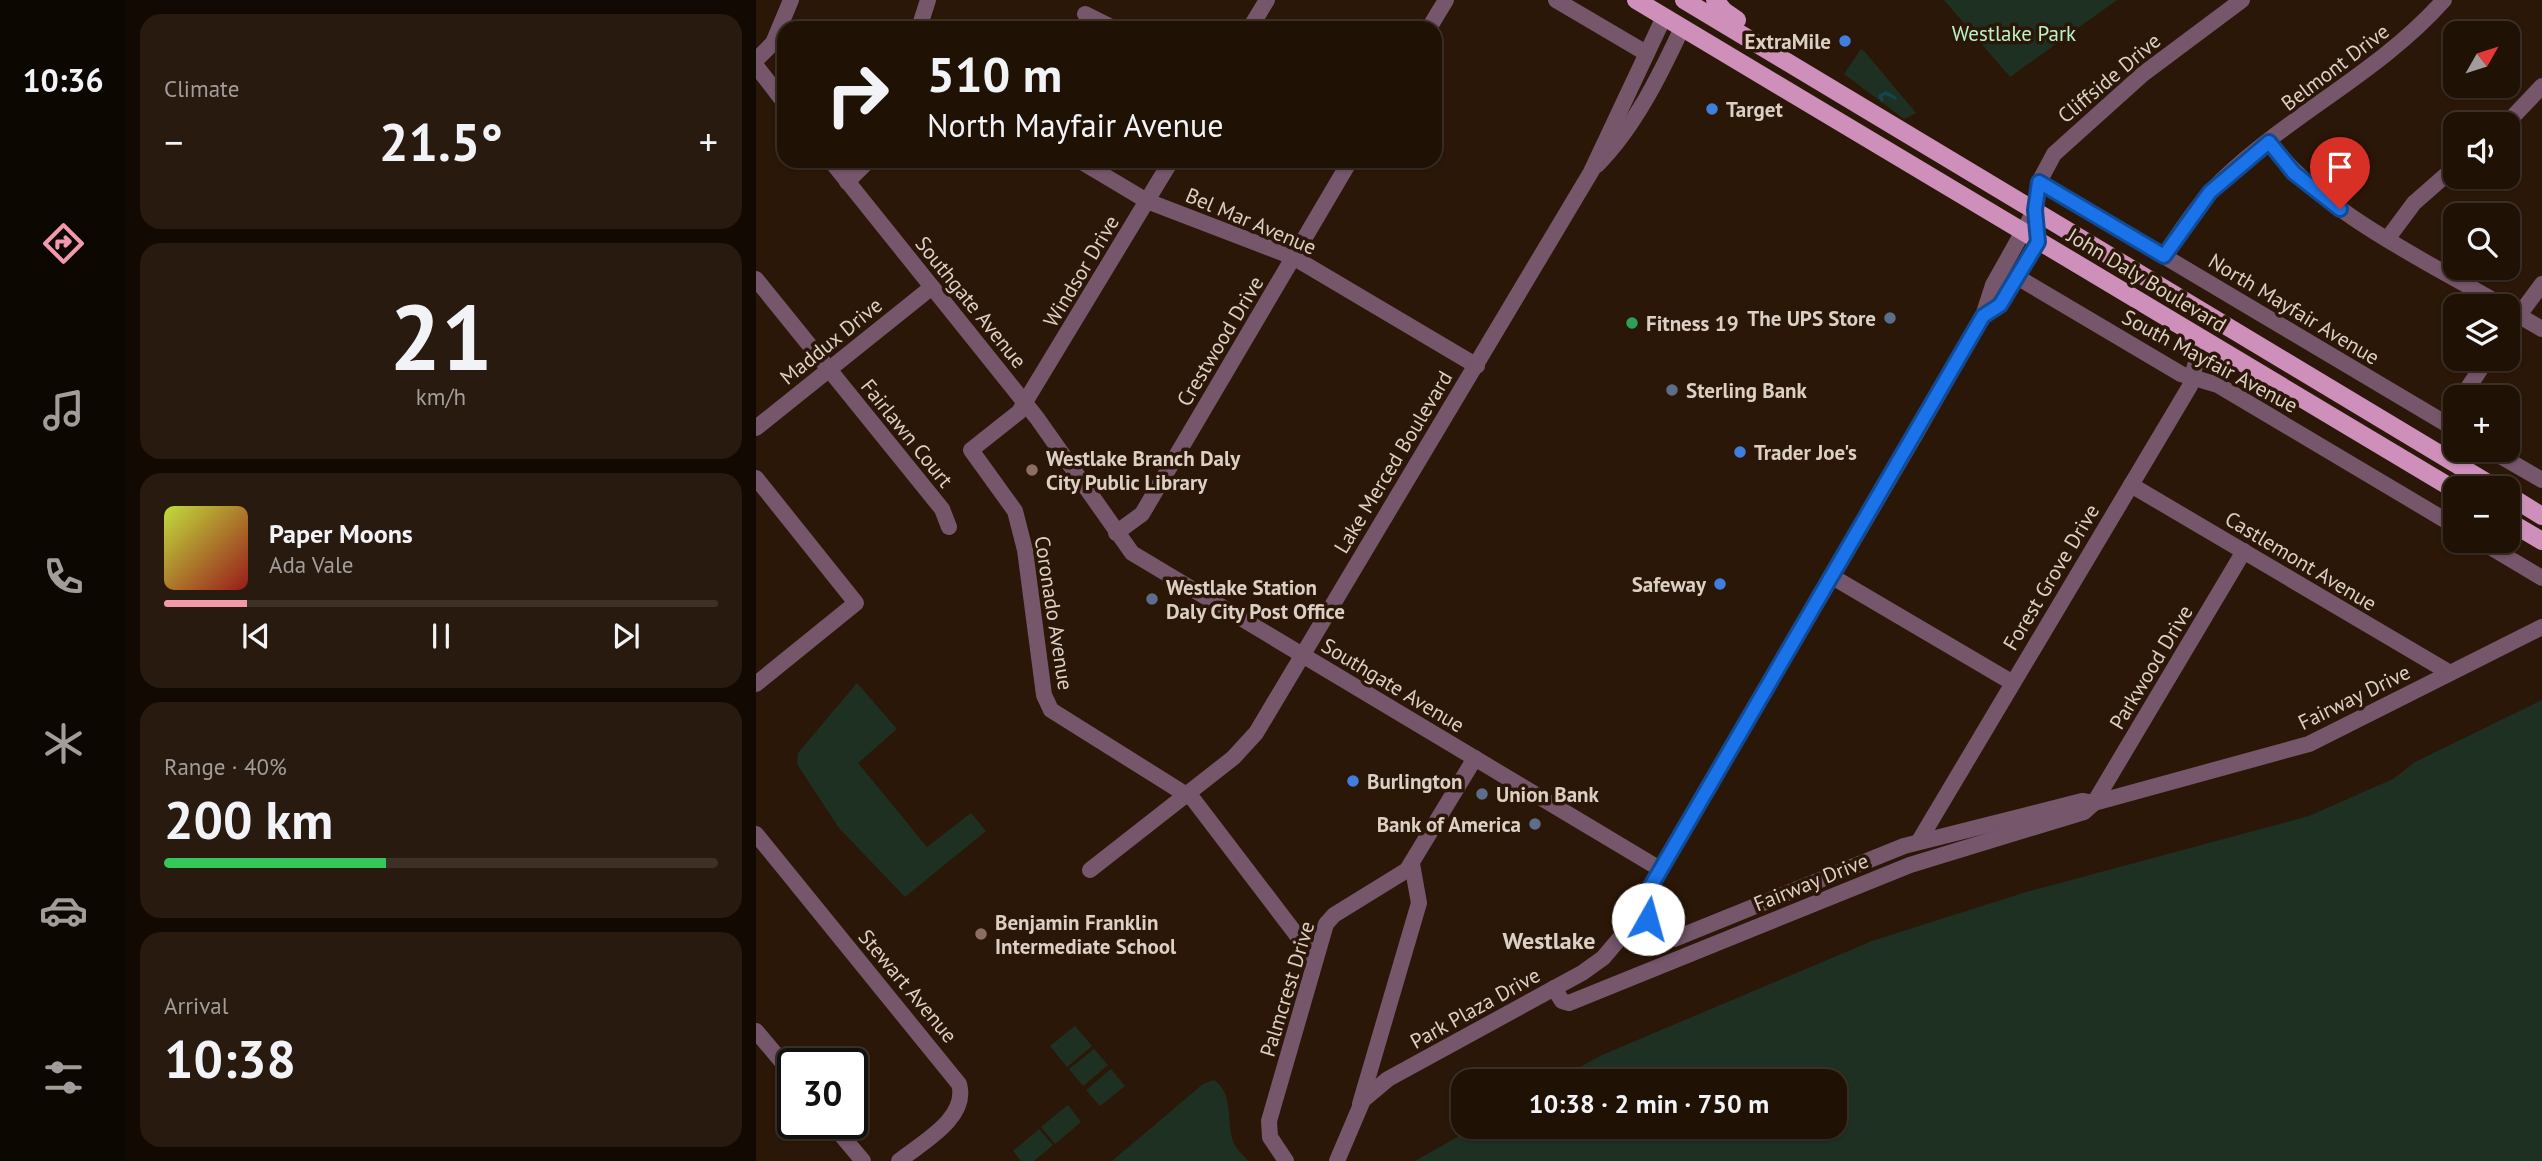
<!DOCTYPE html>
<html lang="en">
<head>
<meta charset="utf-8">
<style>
  :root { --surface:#201105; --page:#281a0f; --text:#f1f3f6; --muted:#a29d9a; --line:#3d3127; --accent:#f39aaa }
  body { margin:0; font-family:"PT Sans",sans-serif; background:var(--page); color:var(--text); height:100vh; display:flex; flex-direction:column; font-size:26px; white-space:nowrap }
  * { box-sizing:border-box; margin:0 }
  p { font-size:23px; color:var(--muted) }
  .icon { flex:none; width:38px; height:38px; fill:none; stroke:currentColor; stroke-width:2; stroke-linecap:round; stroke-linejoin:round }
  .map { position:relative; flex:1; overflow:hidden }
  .details { display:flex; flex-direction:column; gap:14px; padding:14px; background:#120903; width:630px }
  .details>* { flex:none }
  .hud { position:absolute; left:21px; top:21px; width:665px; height:147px; border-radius:21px; box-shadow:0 2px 5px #0004,0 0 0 2px var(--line); background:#201105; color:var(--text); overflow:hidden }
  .needle { width:46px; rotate:51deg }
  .buttons { position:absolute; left:1687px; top:21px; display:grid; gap:14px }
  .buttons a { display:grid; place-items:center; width:77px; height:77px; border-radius:14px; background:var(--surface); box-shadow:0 2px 5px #0004,0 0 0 2px var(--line); font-size:35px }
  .speed { position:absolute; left:21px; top:1048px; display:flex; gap:14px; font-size:35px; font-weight:700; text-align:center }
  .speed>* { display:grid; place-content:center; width:91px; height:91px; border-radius:50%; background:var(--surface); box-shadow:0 2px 5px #0004,0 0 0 2px var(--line); line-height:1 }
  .speed .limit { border:4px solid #111; border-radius:10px; background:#fff; color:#111 }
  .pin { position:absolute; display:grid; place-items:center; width:60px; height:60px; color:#fff; margin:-72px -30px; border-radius:50% 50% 50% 0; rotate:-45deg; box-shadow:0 0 7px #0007 }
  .pin .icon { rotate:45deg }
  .me { position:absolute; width:77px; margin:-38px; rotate:7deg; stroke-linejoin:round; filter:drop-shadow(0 0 5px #0008) }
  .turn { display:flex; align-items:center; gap:24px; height:147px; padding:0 35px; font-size:32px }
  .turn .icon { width:91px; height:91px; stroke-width:2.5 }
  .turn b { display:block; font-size:49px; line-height:60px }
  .big { font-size:52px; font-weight:800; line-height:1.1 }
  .details .widget { flex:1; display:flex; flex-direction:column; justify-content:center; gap:10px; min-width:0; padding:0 24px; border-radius:21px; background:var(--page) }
  .details .dial { align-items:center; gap:0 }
  .dial b { font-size:91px; line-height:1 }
  .song { display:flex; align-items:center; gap:21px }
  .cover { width:84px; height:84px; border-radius:10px; background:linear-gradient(135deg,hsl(70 70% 55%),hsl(0 70% 35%)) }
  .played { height:7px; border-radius:4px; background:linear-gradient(90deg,var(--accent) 15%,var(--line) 15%) }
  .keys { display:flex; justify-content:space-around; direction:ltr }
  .heat { display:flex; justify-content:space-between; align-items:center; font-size:38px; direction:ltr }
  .charge { height:10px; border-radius:5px; background:linear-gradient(90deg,#34c759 40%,var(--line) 0) }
  .trip { position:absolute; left:695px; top:1069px; width:396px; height:70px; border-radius:21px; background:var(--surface); box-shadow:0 2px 5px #0004,0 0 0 2px var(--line); font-weight:800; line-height:70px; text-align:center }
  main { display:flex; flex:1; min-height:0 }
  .tabs { display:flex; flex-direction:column; width:126px; justify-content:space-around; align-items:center; background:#0d0702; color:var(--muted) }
  .tabs .icon { width:49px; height:49px }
  .tabs .on { color:var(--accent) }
  .tabs b { font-size:32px; color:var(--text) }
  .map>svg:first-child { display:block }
</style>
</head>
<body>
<main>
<nav class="tabs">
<b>10:36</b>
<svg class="icon on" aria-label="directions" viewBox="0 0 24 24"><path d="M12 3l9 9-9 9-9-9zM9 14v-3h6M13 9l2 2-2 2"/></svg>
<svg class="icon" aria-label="music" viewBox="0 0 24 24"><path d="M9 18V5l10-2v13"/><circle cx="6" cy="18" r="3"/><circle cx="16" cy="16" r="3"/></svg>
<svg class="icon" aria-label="phone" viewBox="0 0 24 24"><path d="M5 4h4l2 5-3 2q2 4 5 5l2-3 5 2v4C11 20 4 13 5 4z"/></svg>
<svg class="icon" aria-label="climate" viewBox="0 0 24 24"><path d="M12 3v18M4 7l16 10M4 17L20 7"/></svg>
<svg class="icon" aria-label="car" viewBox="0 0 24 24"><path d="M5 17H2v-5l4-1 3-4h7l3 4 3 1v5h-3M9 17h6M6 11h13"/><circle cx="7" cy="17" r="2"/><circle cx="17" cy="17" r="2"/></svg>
<svg class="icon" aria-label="filters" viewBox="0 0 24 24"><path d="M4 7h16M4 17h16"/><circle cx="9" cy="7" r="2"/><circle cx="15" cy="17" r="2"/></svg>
</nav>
<section class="details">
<div class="widget"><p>Climate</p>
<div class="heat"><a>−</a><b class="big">21.5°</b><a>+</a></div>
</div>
<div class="widget dial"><b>21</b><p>km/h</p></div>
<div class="widget">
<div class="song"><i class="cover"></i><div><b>Paper Moons</b><p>Ada Vale</p></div></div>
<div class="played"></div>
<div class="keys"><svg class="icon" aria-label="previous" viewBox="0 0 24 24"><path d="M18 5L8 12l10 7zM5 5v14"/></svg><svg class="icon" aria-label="pause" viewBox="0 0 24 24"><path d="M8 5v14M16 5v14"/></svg><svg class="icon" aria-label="next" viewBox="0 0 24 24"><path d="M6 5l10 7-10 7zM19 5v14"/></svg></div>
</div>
<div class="widget"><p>Range · 40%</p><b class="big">200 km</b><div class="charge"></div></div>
<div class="widget"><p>Arrival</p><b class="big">10:38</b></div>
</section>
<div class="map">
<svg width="1786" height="1161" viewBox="0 0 1786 1161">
  <rect width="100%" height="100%" fill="#2b1707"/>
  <g fill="#1e3022">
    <polygon points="1188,0 1361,0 1254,77"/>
    <polygon points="1105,49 1109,52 1160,113 1148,119 1088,74"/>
    <polygon points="101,683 141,729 102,763 171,847 215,813 230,831 149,897 83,828 41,764 42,753"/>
    <polygon points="1786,700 1786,1161 659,1161 719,1127 1078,1127 1078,1082 799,1081 846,1055 1116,941 1270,892 1553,816 1637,779 1659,762"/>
    <polygon points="319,1026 336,1046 311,1067 294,1046"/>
    <polygon points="338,1049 352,1065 327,1086 313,1069"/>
    <polygon points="355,1069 369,1086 344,1106 330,1090"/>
    <path d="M 458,1080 C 477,1094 471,1116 476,1138 C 478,1147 486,1154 492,1161 L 356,1161 L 447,1084 Z"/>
    <polygon points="312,1105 325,1122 299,1144 285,1127"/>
    <polygon points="283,1129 297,1145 278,1161 265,1161 257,1151"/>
  </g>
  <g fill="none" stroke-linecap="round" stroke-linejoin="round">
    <polyline stroke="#15444f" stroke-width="3.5" points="1126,100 1124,96 1130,93 1139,98"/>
    <g stroke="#75566b" stroke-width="16">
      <polyline points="800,0 890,53"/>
      <polyline points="329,14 357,28"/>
      <polyline points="163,28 172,0"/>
      <polyline points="494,28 511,0"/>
      <polyline points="673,28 690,0"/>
      <polyline points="0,60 17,43 35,0"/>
      <polyline points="0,66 28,102"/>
      <polyline points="1750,124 1786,86"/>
      <path d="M 1513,142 C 1568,214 1669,260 1747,306"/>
      <polyline points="75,161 281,418 376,553 904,869"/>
      <polyline points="324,161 391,201 537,257 721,366"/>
      <polyline points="415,161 263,412 215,450 259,511 269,550 288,695 295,710 437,799 559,959"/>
      <path d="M 841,165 C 878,128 904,75 926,28"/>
      <polyline points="91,182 112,161"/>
      <polyline points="1283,182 1699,429"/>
      <polyline points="1632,238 1658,203 1699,167"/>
      <path d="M 1408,256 C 1426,229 1443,202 1467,179 C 1536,113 1624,72 1688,0"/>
      <polyline points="1261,277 1425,374 1462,385 1699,526"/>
      <polyline points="0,279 186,509 193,527"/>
      <polyline points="1755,311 1786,329"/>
      <polyline points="1227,316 1244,305 1282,242 1279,210 1283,182 1298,154 1387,74 1486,0"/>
      <polyline points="1752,330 1786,284"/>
      <polyline points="1706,397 1731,359"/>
      <polyline points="1690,423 1699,408"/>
      <polyline points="0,428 176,287"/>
      <polyline points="1734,450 1786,480"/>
      <polyline points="0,478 100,603 0,684"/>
      <polyline points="1375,485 1694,673"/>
      <polyline points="360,533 386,514 594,161"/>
      <polyline points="1724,541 1786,578"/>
      <polyline points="1075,576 1257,683"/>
      <path d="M 0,834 L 203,1084 C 213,1118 165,1143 143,1161"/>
      <polyline points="1163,841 1434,386 1441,358 1430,330"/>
      <polyline points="334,870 477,758 500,733 835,172 908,17"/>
      <path d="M 894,894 C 892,914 888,943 918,939 L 1148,846 L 1326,801 L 1338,803 L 1553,744 L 1786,627"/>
      <polyline points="798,988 806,1001 813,1003 1154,865 1328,812 1338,803 1488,551"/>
      <polyline points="0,1031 37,1075"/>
      <polyline points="604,1104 663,903 656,864"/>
      <polyline points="76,1124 107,1161"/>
      <polyline points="530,1161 514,1137 513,1121 570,924 578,915 651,870 719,758"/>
      <polyline points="581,1161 607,1100 632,1079 826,973 847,958 864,938 1161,432 1227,316 1237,285 1279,210"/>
    </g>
    <g stroke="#cf8fbb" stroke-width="18">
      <polyline points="880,0 1699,490"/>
      <polyline points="928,0 1740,488"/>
      <polyline points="959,0 968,11 981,20"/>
      <polyline points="1752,495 1786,516"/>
      <polyline points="1752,521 1786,541"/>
    </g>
  </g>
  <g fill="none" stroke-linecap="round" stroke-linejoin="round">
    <g stroke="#114b97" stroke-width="18">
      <polyline id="route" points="892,919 895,886 1227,316 1244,305 1282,242 1279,210 1283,182 1408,256 1454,192 1513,142 1538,173 1584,209"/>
    </g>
    <use href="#route" stroke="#1a73e8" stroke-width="12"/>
  </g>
  <g fill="#3f7fe0" stroke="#2b1707" stroke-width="2.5">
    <circle cx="1089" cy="41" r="7"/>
    <circle cx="956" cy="109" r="7"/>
    <circle cx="984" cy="452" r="7"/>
    <circle cx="964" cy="584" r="7"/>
    <circle cx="597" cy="781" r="7"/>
  </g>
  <g fill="#5c6f8a" stroke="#2b1707" stroke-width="2.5">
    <circle cx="1134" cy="318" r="7"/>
    <circle cx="916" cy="390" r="7"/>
    <circle cx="396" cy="599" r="7"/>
    <circle cx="726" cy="794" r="7"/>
    <circle cx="779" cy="824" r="7"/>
  </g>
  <circle fill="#2e9e5b" stroke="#2b1707" stroke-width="2.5" cx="876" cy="323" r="7"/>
  <g fill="#8d6e63" stroke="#2b1707" stroke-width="2.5">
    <circle cx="276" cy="470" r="7"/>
    <circle cx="225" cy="934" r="7"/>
  </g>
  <g text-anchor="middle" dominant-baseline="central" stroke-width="7" stroke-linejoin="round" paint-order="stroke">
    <g font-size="21" fill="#bbf3c6" stroke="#2b1707">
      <text x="1258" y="33">Westlake Park</text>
    </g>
    <g font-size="21" font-weight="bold" fill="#dccfc4" stroke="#2b1707" text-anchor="start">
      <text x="1075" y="41" text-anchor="end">ExtraMile</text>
      <text x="970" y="109">Target</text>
      <text x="1120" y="318" text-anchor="end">The UPS Store</text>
      <text x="890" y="323">Fitness 19</text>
      <text x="930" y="390">Sterling Bank</text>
      <text x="998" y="452">Trader Joe's</text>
      <text x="290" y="458">Westlake Branch Daly<tspan x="290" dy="24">City Public Library</tspan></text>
      <text x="950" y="584" text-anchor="end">Safeway</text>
      <text x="410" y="587">Westlake Station<tspan x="410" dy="24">Daly City Post Office</tspan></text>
      <text x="611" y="781">Burlington</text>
      <text x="740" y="794">Union Bank</text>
      <text x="765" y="824" text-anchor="end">Bank of America</text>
      <text x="239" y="922">Benjamin Franklin<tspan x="239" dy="24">Intermediate School</tspan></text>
    </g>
    <g font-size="21" fill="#dccfc4" stroke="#2b1707">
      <text transform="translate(1579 67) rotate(-37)">Belmont Drive</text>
      <text transform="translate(1353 78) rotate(-40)">Cliffside Drive</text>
      <text transform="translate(495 221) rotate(23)">Bel Mar Avenue</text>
      <text transform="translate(325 271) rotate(-59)">Windsor Drive</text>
      <text transform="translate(1391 280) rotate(31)">John Daly Boulevard</text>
      <text transform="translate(215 302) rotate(51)">Southgate Avenue</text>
      <text transform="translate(1538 309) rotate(31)">North Mayfair Avenue</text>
      <text transform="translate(75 341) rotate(-39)">Maddux Drive</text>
      <text transform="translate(464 341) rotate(-59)">Crestwood Drive</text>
      <text transform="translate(1454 361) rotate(28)">South Mayfair Avenue</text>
      <text transform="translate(151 433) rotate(51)">Fairlawn Court</text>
      <text transform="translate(637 462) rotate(-59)">Lake Merced Boulevard</text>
      <text transform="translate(1545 561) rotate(31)">Castlemont Avenue</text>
      <text transform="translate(1295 577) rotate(-59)">Forest Grove Drive</text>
      <text transform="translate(298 613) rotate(81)">Coronado Avenue</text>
      <text transform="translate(1395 667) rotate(-59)">Parkwood Drive</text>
      <text transform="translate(637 685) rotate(31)">Southgate Avenue</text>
      <text transform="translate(1598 697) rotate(-26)">Fairway Drive</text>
      <text transform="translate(1055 882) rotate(-22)">Fairway Drive</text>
      <text transform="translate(152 986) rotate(50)">Stewart Avenue</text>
      <text transform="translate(531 989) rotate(-73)">Palmcrest Drive</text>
      <text transform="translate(719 1008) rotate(-29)">Park Plaza Drive</text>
    </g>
    <g font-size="24" font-weight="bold" fill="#dccfc4" stroke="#2b1707">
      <text x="793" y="940">Westlake</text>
    </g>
  </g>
</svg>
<div class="buttons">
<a><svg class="needle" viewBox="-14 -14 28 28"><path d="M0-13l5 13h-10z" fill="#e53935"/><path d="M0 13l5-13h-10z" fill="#a29d9a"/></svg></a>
<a><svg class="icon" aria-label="sound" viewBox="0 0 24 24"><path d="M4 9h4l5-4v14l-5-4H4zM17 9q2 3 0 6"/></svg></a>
<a><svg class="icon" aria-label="search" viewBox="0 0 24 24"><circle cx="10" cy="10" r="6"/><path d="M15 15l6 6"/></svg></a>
<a><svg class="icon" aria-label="layers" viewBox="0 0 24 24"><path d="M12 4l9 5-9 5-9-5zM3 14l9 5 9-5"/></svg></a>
<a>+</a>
<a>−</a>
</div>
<div class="speed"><div class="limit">30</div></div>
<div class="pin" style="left:1584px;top:209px;background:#d93025"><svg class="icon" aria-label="arrive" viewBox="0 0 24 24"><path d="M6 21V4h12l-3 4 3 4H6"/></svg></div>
<svg class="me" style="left:892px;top:919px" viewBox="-20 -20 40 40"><circle r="19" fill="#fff"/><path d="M0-13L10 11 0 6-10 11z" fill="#1a73e8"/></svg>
<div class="trip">10:38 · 2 min · 750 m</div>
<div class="hud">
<div class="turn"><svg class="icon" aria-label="right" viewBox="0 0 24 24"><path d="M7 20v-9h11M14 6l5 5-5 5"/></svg><div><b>510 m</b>North Mayfair Avenue</div></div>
</div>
</div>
</main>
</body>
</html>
